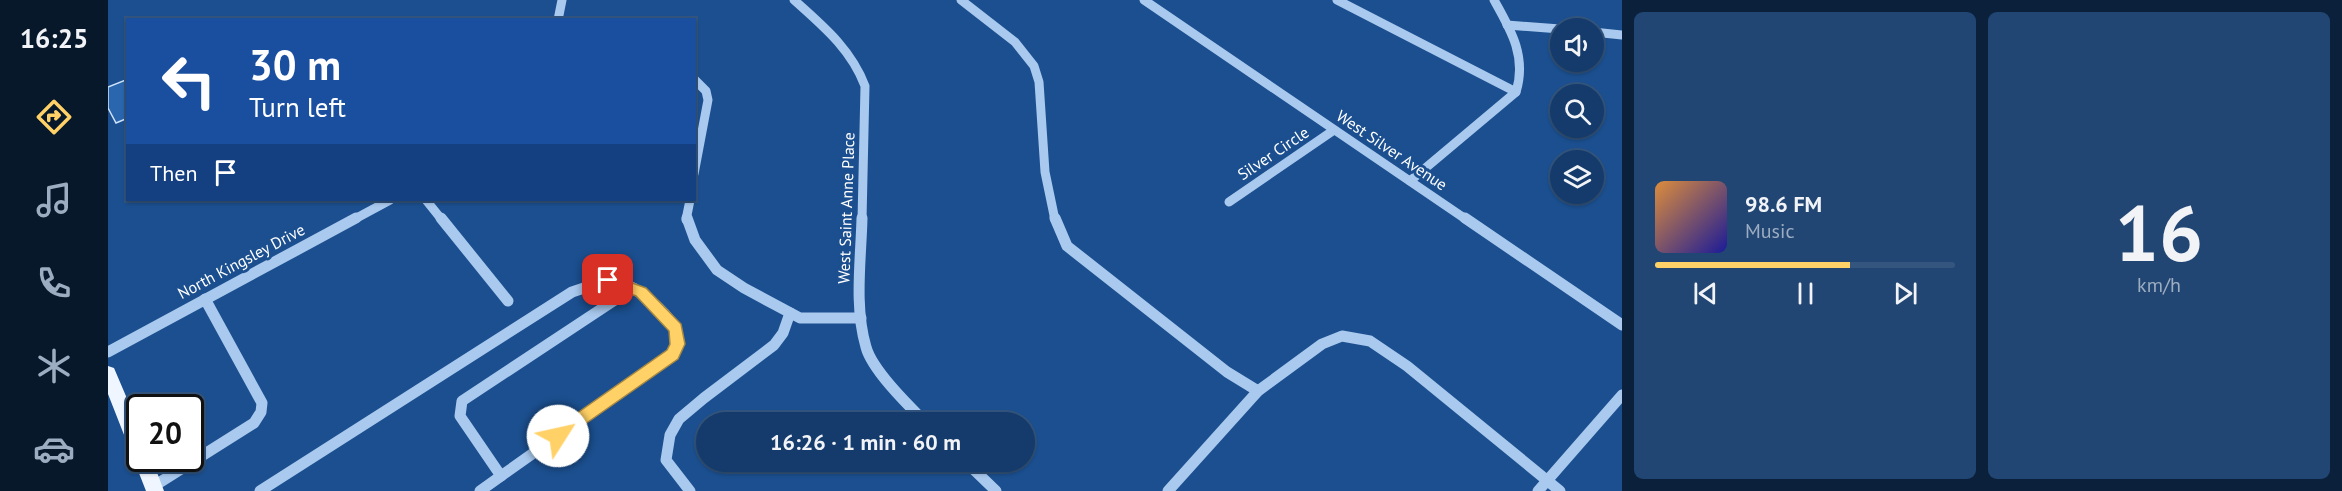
<!DOCTYPE html>
<html lang="en">
<head>
<meta charset="utf-8">
<style>
  :root { --surface:#143b6b; --page:#214673; --text:#f1f3f6; --muted:#9dadc1; --line:#33557e; --accent:#ffd166 }
  body { margin:0; font-family:"PT Sans",sans-serif; background:var(--page); color:var(--text); height:100vh; display:flex; flex-direction:column; font-size:22px; white-space:nowrap }
  * { box-sizing:border-box; margin:0 }
  p { font-size:20px; color:var(--muted) }
  .icon { flex:none; width:33px; height:33px; fill:none; stroke:currentColor; stroke-width:2; stroke-linecap:round; stroke-linejoin:round }
  .map { position:relative; flex:1; overflow:hidden }
  .details { display:flex; flex-direction:column; gap:12px; padding:12px; background:#0b203b; width:720px }
  .details>* { flex:none }
  .guide { position:absolute; left:18px; top:18px; width:570px; height:183px; border-radius:0px; box-shadow:0 2px 4px #0004,0 0 0 2px var(--line); background:#1a4fa0; color:#fff; overflow:hidden }
  .fabs { position:absolute; left:1442px; top:18px; display:grid; gap:12px }
  .fabs a { display:grid; place-items:center; width:54px; height:54px; border-radius:50%; background:var(--surface); box-shadow:0 2px 4px #0004,0 0 0 2px var(--line); font-size:30px }
  .speed { position:absolute; left:18px; top:394px; display:flex; gap:12px; font-size:30px; font-weight:700; text-align:center }
  .speed>* { display:grid; place-content:center; width:78px; height:78px; border-radius:50%; background:var(--surface); box-shadow:0 2px 4px #0004,0 0 0 2px var(--line); line-height:1 }
  .speed .limit { border:3px solid #111; border-radius:9px; background:#fff; color:#111 }
  .pin { position:absolute; display:grid; place-items:center; width:51px; height:51px; color:#fff; margin:-26px; border-radius:12px; box-shadow:0 3px 9px #0006 }
  .me { position:absolute; width:66px; margin:-33px; rotate:55deg; stroke-linejoin:round; filter:drop-shadow(0 0 4px #0008) }
  .turn { display:flex; align-items:center; gap:21px; height:126px; padding:0 24px; font-size:27px }
  .turn .icon { width:78px; height:78px; stroke-width:2.5 }
  .turn b { display:block; font-size:42px; line-height:51px }
  .then { display:flex; align-items:center; height:57px; padding:0 24px; background:#0003; gap:12px; font-size:22px }
  .details .tile { flex:1; display:flex; flex-direction:column; justify-content:center; gap:9px; min-width:0; padding:0 21px; border-radius:9px; background:var(--page) }
  .details .dial { align-items:center; gap:0 }
  .dial b { font-size:78px; line-height:1 }
  .song { display:flex; align-items:center; gap:18px }
  .cover { width:72px; height:72px; border-radius:9px; background:linear-gradient(135deg,hsl(30 70% 55%),hsl(240 70% 35%)) }
  .played { height:6px; border-radius:3px; background:linear-gradient(90deg,var(--accent) 65%,var(--line) 65%) }
  .keys { display:flex; justify-content:space-around; direction:ltr }
  .details .tiles { flex:1; display:grid; gap:12px; grid-template-columns:repeat(2,1fr) }
  .trip { position:absolute; left:588px; top:412px; width:339px; height:60px; border-radius:30px; background:var(--surface); box-shadow:0 2px 4px #0004,0 0 0 2px var(--line); font-weight:800; line-height:60px; text-align:center }
  main { display:flex; flex:1; min-height:0 }
  .tab-bar { display:flex; flex-direction:column; width:108px; justify-content:space-around; align-items:center; background:#08182b; color:var(--muted) }
  .tab-bar .icon { width:42px; height:42px }
  .tab-bar .current { color:var(--accent) }
  .tab-bar b { font-size:27px; color:var(--text) }
  .map>svg:first-child { display:block }
</style>
</head>
<body>
<main>
<nav class="tab-bar">
<b>16:25</b>
<svg class="icon current" aria-label="directions" viewBox="0 0 24 24"><path d="M12 3l9 9-9 9-9-9zM9 14v-3h6M13 9l2 2-2 2"/></svg>
<svg class="icon" aria-label="music" viewBox="0 0 24 24"><path d="M9 18V5l10-2v13"/><circle cx="6" cy="18" r="3"/><circle cx="16" cy="16" r="3"/></svg>
<svg class="icon" aria-label="phone" viewBox="0 0 24 24"><path d="M5 4h4l2 5-3 2q2 4 5 5l2-3 5 2v4C11 20 4 13 5 4z"/></svg>
<svg class="icon" aria-label="climate" viewBox="0 0 24 24"><path d="M12 3v18M4 7l16 10M4 17L20 7"/></svg>
<svg class="icon" aria-label="car" viewBox="0 0 24 24"><path d="M5 17H2v-5l4-1 3-4h7l3 4 3 1v5h-3M9 17h6M6 11h13"/><circle cx="7" cy="17" r="2"/><circle cx="17" cy="17" r="2"/></svg>
</nav>
<div class="map">
<svg width="1514" height="491" viewBox="0 0 1514 491">
  <rect width="100%" height="100%" fill="#1b4f8f"/>
  <polygon fill="#2a66ad" stroke="#cfe3fa" stroke-width="1.5" points="20,79 20,118 8,123 0,108 0,87"/>
  <g fill="none" stroke-linecap="round" stroke-linejoin="round">
    <g stroke="#a9c9ee" stroke-width="9">
      <path d="M 686,0 C 715,26 743,49 757,86 L 754,220"/>
      <polyline points="853,0 907,42 926,66 931,82 937,172 947,220"/>
      <polyline points="1036,0 1359,220"/>
      <polyline points="1229,0 1408,92"/>
      <polyline points="450,20 454,0"/>
      <polyline points="1399,25 1452,29"/>
      <polyline points="1485,32 1514,35"/>
      <polyline points="586,79 598,91 600,100 586,174"/>
      <path d="M 1302,181 L 1408,92 C 1419,57 1403,30 1386,0"/>
      <polyline points="318,200 334,220"/>
      <polyline points="1121,202 1226,130"/>
      <polyline points="245,220 282,200"/>
      <polyline points="578,220 582,200"/>
    </g>
    <g stroke="#a9c9ee" stroke-width="11">
      <polyline points="333,218 400,301"/>
      <polyline points="579,218 587,240 609,270 636,288 692,318 753,318"/>
      <path d="M 754,218 C 753,259 746,307 758,347 C 764,370 801,406 818,423"/>
      <polyline points="947,218 959,246 1119,372 1150,391"/>
      <polyline points="1357,218 1514,325"/>
      <path d="M 525,288 C 539,297 563,315 568,332 C 570,340 567,348 564,355 L 393,476 L 352,416 L 354,401 Z"/>
      <polyline points="0,352 248,218"/>
      <polyline points="858,462 888,491"/>
      <polyline points="46,486 146,423 153,412 154,403 97,299"/>
      <polyline points="152,491 464,292 494,282 525,288"/>
      <polyline points="372,491 393,476"/>
      <polyline points="582,491 558,460 562,435 571,419 596,398 666,345 675,333 682,313"/>
      <polyline points="1060,491 1150,391 1214,344 1234,336 1262,341 1299,366 1452,491"/>
      <polyline points="1430,491 1514,395"/>
    </g>
    <polygon fill="#f0f6ff" fill-rule="evenodd" points="0,366 6,368 32,429 32,459 44,459 56,491 38,491 0,394"/>
  </g>
  <polygon fill="#ffd166" stroke="#a68842" stroke-width="1.5" points="500,274 538,288 573,324 577,344 570,359 450,443 445,441 442,436 445,430 559,350 562,344 561,331 528,296 495,284 493,280 495,276"/>
  <g text-anchor="middle" dominant-baseline="central" stroke-width="6" stroke-linejoin="round" paint-order="stroke">
    <g font-size="16" fill="#fff" stroke="#1b4f8f">
      <text transform="translate(1284 150) rotate(34)">West Silver Avenue</text>
      <text transform="translate(1165 153) rotate(-34)">Silver Circle</text>
      <text transform="translate(738 208) rotate(-88)">West Saint Anne Place</text>
      <text transform="translate(133 261) rotate(-28)">North Kingsley Drive</text>
    </g>
  </g>
</svg>
<div class="fabs">
<a><svg class="icon" aria-label="sound" viewBox="0 0 24 24"><path d="M4 9h4l5-4v14l-5-4H4zM17 9q2 3 0 6"/></svg></a>
<a><svg class="icon" aria-label="search" viewBox="0 0 24 24"><circle cx="10" cy="10" r="6"/><path d="M15 15l6 6"/></svg></a>
<a><svg class="icon" aria-label="layers" viewBox="0 0 24 24"><path d="M12 4l9 5-9 5-9-5zM3 14l9 5 9-5"/></svg></a>
</div>
<div class="speed"><div class="limit">20</div></div>
<div class="pin" style="left:500px;top:280px;background:#d93025"><svg class="icon" aria-label="arrive" viewBox="0 0 24 24"><path d="M6 21V4h12l-3 4 3 4H6"/></svg></div>
<svg class="me" style="left:450px;top:436px" viewBox="-20 -20 40 40"><circle r="19" fill="#fff"/><path d="M0-13L10 11 0 6-10 11z" fill="#ffd166"/></svg>
<div class="trip">16:26 · 1 min · 60 m</div>
<div class="guide">
<div class="turn"><svg class="icon" aria-label="left" viewBox="0 0 24 24"><path d="M17 20v-9H6M10 6l-5 5 5 5"/></svg><div><b>30 m</b>Turn left</div></div>
<div class="then">Then<svg class="icon" aria-label="arrive" viewBox="0 0 24 24"><path d="M6 21V4h12l-3 4 3 4H6"/></svg></div>
</div>
</div>
<section class="details">
<div class="tiles">
<div class="tile">
<div class="song"><i class="cover"></i><div><b>98.6 FM</b><p>Music</p></div></div>
<div class="played"></div>
<div class="keys"><svg class="icon" aria-label="previous" viewBox="0 0 24 24"><path d="M18 5L8 12l10 7zM5 5v14"/></svg><svg class="icon" aria-label="pause" viewBox="0 0 24 24"><path d="M8 5v14M16 5v14"/></svg><svg class="icon" aria-label="next" viewBox="0 0 24 24"><path d="M6 5l10 7-10 7zM19 5v14"/></svg></div>
</div>
<div class="tile dial"><b>16</b><p>km/h</p></div>
</div>
</section>
</main>
</body>
</html>
